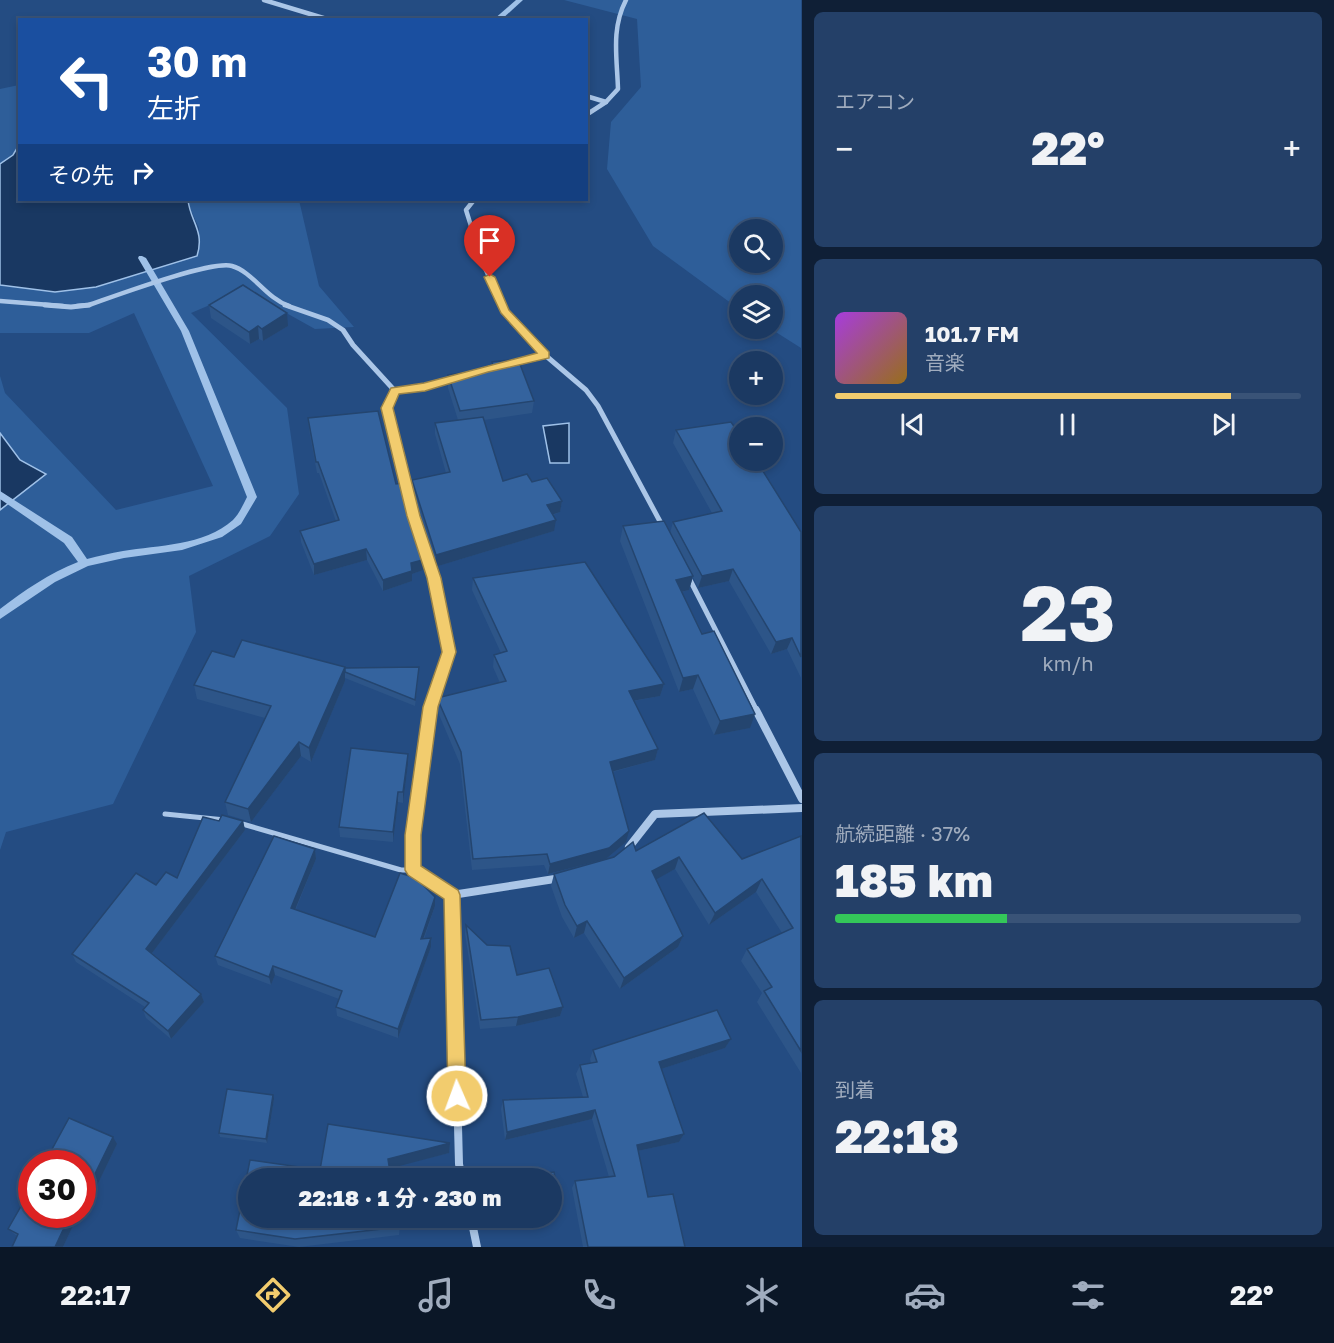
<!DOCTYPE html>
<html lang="ja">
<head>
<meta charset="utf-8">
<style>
  :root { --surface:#1b3962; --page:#244068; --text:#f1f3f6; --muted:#a0acbe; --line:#395377; --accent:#f2cc6e }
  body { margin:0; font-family:"Golos Text","Noto Sans JP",sans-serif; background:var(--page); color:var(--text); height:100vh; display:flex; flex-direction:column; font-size:22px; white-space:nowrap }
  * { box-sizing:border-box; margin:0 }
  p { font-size:20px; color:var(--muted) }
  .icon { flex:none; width:33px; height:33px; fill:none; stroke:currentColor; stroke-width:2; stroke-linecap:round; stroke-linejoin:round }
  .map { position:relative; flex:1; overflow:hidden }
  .details { display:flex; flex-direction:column; gap:12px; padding:12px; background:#0f1f36; width:532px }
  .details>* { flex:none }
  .guide { position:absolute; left:18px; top:18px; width:570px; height:183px; border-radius:0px; box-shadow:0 3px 9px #0003,0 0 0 2px var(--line); background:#1a4fa0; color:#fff; overflow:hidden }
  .tools { position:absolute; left:729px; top:219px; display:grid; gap:12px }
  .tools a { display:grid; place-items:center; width:54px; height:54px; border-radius:50%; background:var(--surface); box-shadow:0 3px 9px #0003,0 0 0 2px var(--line); font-size:30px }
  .speed { position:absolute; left:18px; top:1150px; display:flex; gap:12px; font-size:30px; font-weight:700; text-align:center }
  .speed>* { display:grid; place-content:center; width:78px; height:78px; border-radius:50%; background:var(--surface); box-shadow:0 3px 9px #0003,0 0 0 2px var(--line); line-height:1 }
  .speed .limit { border:9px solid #d22; background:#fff; color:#111 }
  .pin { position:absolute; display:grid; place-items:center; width:51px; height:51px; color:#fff; margin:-62px -26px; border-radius:50% 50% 50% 0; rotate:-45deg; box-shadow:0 0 6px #0007 }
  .pin .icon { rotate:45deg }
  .me { position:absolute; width:66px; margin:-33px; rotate:358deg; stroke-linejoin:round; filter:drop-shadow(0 0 4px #0008) }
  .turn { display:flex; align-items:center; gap:21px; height:126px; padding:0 30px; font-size:27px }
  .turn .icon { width:78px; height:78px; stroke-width:2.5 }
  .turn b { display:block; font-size:42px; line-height:51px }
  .then { display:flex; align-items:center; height:57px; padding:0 30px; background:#0003; gap:12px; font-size:22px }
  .big { font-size:45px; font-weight:800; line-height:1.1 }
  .details .widget { flex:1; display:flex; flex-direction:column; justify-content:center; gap:9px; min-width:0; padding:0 21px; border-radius:9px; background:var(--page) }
  .details .dial { align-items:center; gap:0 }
  .dial b { font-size:78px; line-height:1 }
  .song { display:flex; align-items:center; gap:18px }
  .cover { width:72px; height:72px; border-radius:9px; background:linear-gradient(135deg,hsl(280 70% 55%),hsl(40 70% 35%)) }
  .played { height:6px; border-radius:3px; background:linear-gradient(90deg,var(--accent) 85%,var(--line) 85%) }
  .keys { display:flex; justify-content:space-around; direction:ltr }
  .heat { display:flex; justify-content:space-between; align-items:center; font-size:33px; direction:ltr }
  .charge { height:9px; border-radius:4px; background:linear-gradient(90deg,#34c759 37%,var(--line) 0) }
  .trip { position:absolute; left:238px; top:1168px; width:324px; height:60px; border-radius:30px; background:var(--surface); box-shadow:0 3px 9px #0003,0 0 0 2px var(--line); font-weight:800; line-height:60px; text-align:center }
  .dock { display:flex; height:96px; justify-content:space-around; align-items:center; background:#0b1727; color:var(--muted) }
  .dock .icon { width:42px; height:42px }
  .dock .selected { color:var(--accent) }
  .dock b { font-size:27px; color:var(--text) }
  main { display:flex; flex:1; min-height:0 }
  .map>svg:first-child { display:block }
</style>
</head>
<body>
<main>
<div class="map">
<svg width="802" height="1247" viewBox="0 0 802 1247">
  <rect width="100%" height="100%" fill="#244c82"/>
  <g fill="#2e5e99" fill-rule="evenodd">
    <path d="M 564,0 L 801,0 L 801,348 L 771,329 L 772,296 L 740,296 L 739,309 L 653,246 L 607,169 L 611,122 L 641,87 L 637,19 ZM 740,230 L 772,230 L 772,262 L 740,262 Z"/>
    <polygon points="19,85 19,145 13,155 0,164 0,89"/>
    <polygon points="188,200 299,200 319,286 354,327 315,329 245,290 191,313 287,408 299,494 270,536 189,576 196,632 113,804 6,832 0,850 0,510 20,460 0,433 0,376 5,393 116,510 213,486 134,313 89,333 0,333 0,285 6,287 96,287 197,256 199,228 189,206"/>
  </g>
  <g fill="#193862" stroke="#9fc1e8" stroke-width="1.5">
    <path d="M 19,145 L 20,200 L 188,200 C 190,221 205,231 197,256 L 96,287 L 55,292 L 0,285 L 0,164 L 13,155 Z"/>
    <polygon points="569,423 569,463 550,463 543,426"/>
    <polygon points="0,433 20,460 46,474 0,510"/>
  </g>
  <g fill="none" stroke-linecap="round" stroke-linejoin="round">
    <g fill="#9fc1e8" fill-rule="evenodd">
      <polygon points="516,0 523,0 501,20 493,20"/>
      <path d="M 139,256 L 142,256 L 146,258 L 189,331 L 257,497 L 241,524 L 222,537 L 182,550 L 124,558 L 88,566 L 55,582 L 0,619 L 0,609 C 24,591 49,573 78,562 L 64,543 L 0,499 L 0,491 L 72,537 L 87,559 C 99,556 110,553 123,551 C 158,545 204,546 233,520 C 239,514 243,505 247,497 L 181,331 L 138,258 Z"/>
    </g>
    <g stroke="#abc6e7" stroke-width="5">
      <polyline points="165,814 225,820"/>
      <polyline points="239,823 401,870 413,870"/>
    </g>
    <g stroke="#abc6e7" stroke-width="4.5">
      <polyline points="264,0 330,20"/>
      <polyline points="586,96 606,102"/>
      <path d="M 586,115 L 606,102 L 618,89 C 617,57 611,29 626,0"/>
      <polyline points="474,200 466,210 482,261 502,306"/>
      <polyline points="0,301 63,306"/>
      <path d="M 77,306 L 89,305 C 115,296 211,260 232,266 C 253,272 266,298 289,306"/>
    </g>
    <g stroke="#abc6e7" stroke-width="5">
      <polyline points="45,305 71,307 89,305"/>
      <polyline points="285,305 328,320 343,330 353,345 395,391"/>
      <polyline points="501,305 504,311 545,355 586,390 598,406 663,527"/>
      <polyline points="513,362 545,355"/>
      <polyline points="470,374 497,366"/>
      <polyline points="395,391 387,409 413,516 434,578 449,652 429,711"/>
      <polyline points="395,391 425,387 454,378"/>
      <polyline points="688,576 757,711"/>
    </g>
    <g stroke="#abc6e7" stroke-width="8">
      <polyline points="430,710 413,835 413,870 452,895 459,1164 462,1179"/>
      <polyline points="756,710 802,799"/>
      <polyline points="629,847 655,814 802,808"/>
      <polyline points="452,895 561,878"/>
      <polyline points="471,1218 477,1247"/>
    </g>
  </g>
  <g fill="#2d5588">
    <polygon points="209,305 288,326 263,341 259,339 250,344 211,318"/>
    <polygon points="492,362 534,401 532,413 484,420 503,481 532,482 562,501 560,512 553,515 554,531 435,567 412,492 412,480 446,473 435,434 435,423 458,420 448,388 448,375 491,370"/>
    <polygon points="308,418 396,484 426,569 412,574 412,581 383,591 367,560 314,575 301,542 300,531 336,521 319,473 317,473 309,430"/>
    <polygon points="676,430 801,532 801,678 787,649 771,654 729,581 698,588 693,577 689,590 682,592 750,728 714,735 693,689 679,692 620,541 623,526 670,533 673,522 712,513 673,443"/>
    <polygon points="473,578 664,684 660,696 634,701 658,749 655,760 613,772 626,842 606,859 548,874 544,865 472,870 460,764 437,710 437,698 500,683 493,667 494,655 501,653 472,590"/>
    <polygon points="234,657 345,668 419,673 415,706 345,678 345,681 311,762 301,756 251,822 228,815 225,802 265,718 197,699 194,685"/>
    <polygon points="408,764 403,803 398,802 393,842 340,837 339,827"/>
    <polygon points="243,821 245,830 152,953 201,994 204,1002 171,1039 146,1018 143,1010 145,1007 76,962 72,954 156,885 177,878"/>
    <polygon points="801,836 801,1073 757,1002 762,993 741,961 747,949 782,933 756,892 709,925 675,869 656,879 683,936 678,947 620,989 584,933 574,938 562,917 551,886 554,874 636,851 742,859"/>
    <polygon points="315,849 316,859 296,909 375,937 435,897 435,906 424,939 431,947 398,1038 337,1016 336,1007 339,999 275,975 271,985 218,965 215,956"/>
    <polygon points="466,925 517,975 563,1007 560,1016 516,1026 480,1029 465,934"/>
    <polygon points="731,1039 725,1048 661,1069 684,1134 679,1142 638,1151 648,1197 685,1247 583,1247 572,1188 575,1181 609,1177 592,1119 505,1140 501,1109 503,1100 583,1097 576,1074 580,1065 591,1063 590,1059 593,1050"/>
    <polygon points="274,1099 267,1143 220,1137 219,1133"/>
    <polygon points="328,1124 450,1143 449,1153 389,1168 391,1179 249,1179 249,1218 401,1218 399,1235 299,1247 240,1238 236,1230 250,1160 320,1170"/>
    <polygon points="117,1144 92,1196 88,1194 82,1206 82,1164"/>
    <polygon points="552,1179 561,1209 558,1215 552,1216"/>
    <polygon points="32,1215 78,1215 63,1247 17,1236 8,1229"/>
    <polygon points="489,1218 535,1218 490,1224"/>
  </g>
  <g fill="#24456f">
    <polygon points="287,313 288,326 263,341 262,329"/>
    <polygon points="258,326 259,339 250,344 249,332"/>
    <polygon points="562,501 560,512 545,517 547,505"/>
    <polygon points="556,520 554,531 435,567 436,555"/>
    <polygon points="366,549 367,560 314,575 314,564"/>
    <polygon points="426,559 426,569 412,574 412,581 383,591 383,580 411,563"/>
    <polygon points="733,569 729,581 698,588 702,576"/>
    <polygon points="693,576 689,590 672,594 676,580"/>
    <polygon points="792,638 787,649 771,654 776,642"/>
    <polygon points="345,667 345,681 311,762 309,748"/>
    <polygon points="698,675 693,689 679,692 683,678"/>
    <polygon points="664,684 660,696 626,702 629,691"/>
    <polygon points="755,714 750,728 714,735 720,721"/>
    <polygon points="299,742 301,756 251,822 248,809"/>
    <polygon points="658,749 655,760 607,773 610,762"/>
    <polygon points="408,754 408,764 403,803 403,792"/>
    <polygon points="398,792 398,802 393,842 393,832"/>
    <polygon points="243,821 245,830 149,957 146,949"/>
    <polygon points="629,831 626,842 606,859 548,874 550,864"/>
    <polygon points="315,849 316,859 292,917 291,908"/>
    <polygon points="679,857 675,869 648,884 652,871"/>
    <polygon points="762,879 756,892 709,925 715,913"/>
    <polygon points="435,897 435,906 420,948 421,939"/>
    <polygon points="587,921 584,933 574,938 577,926"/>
    <polygon points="683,936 678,947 620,989 624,978"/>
    <polygon points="431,938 431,947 398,1038 398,1029"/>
    <polygon points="273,966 275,975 271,985 269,977"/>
    <polygon points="201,994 204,1002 171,1039 168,1031"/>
    <polygon points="563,1007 560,1016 516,1026 518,1017"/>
    <polygon points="731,1039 725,1048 655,1071 659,1062"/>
    <polygon points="273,1095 274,1099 267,1143 266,1139"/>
    <polygon points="595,1110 592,1119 505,1140 507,1132"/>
    <polygon points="684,1134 679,1142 633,1152 637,1145"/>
    <polygon points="113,1137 117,1144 92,1196 87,1190"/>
    <polygon points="450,1143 449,1153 388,1169 388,1159"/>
    <polygon points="83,1188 88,1194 82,1206 82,1189"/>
    <polygon points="70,1215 78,1215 63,1247 55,1247"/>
  </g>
  <g fill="#34639e" stroke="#24456f" stroke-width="1.5">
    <polygon points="243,285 287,313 262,329 258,326 249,332 209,305"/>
    <polygon points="518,359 534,401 460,411 448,375 494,369 492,362"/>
    <polygon points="378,411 396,484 403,483 426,559 411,563 412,571 383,580 366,549 314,564 300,531 339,520 318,462 316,462 308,418"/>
    <polygon points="483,417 503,481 527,474 532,482 547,478 562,501 547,505 556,520 436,555 412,480 450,472 435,423"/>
    <polygon points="731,422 740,435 740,460 756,460 801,532 801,657 792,638 776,642 733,569 702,576 673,522 722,511 676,430"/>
    <polygon points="664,521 693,576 676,580 702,634 714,631 755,714 720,721 698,675 683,678 623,526"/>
    <polygon points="585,562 664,684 629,691 658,749 610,762 629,831 609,848 550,864 547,854 473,859 461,752 437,698 506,681 494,655 507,651 473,578"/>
    <polygon points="242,640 345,667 309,748 299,742 248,809 225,802 271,706 194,685 212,651 234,657"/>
    <polygon points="419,667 415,700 345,672 345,668"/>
    <polygon points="351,748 408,754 403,792 398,792 393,832 339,827"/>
    <polygon points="704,813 742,859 801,836 801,1051 764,991 772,987 747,949 793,928 762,879 715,913 679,857 652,871 683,936 624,978 587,921 577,926 565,905 554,874 614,857 633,842 636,851"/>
    <polygon points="222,815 243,821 146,949 201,994 168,1031 143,1010 149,1003 72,954 136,873 156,885 166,872 177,878 203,817 219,821"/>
    <polygon points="274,836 315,849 291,908 375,937 400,873 416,878 435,897 421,939 431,938 398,1029 336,1007 342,991 273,966 269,977 215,956"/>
    <polygon points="466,925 487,945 510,946 517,975 549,968 563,1007 518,1017 481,1020"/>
    <polygon points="717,1010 731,1039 659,1062 684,1134 637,1145 648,1197 673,1194 685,1247 588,1247 575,1181 615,1176 595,1110 507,1132 503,1100 588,1097 580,1065 597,1062 593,1050"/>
    <polygon points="227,1089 273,1095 266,1139 219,1133"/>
    <polygon points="69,1118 113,1137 87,1190 83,1188 82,1189 82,1164 44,1164"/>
    <polygon points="328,1124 450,1143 388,1159 391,1179 249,1179 249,1218 400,1218 399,1227 295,1239 236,1230 250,1160 320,1170"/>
    <polygon points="554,1172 561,1209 552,1210 552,1179 489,1179"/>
    <polygon points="32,1187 32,1215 70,1215 55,1247 12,1247 18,1234 8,1229"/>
  </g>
  <polygon fill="#f2cc6e" stroke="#9d8548" stroke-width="1.5" points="490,274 495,277 509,310 549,352 549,358 488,372 425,391 399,394 393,408 420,516 441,578 456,652 438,707 421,835 421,866 458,890 460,895 466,1096 464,1103 457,1105 451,1103 448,1096 444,899 408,875 405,870 405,835 423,707 442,652 427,578 407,516 381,408 391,388 424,383 537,353 501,313 484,277"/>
</svg>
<div class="tools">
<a><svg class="icon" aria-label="search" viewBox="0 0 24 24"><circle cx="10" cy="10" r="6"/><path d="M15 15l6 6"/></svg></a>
<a><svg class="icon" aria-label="layers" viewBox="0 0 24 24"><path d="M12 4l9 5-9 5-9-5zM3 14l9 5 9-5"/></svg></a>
<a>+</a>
<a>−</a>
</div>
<div class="speed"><div class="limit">30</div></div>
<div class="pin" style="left:490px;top:277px;background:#d93025"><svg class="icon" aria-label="arrive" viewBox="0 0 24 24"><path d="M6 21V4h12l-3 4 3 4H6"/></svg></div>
<svg class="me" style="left:457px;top:1096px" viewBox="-20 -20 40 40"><circle r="17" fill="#f2cc6e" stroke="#fff" stroke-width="3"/><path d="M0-11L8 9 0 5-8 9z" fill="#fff"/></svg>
<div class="trip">22:18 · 1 分 · 230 m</div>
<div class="guide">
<div class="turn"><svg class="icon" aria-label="left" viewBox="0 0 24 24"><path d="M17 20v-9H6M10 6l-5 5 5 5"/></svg><div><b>30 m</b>左折</div></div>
<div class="then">その先<svg class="icon" aria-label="right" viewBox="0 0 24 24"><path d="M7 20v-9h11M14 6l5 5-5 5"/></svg></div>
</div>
</div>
<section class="details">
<div class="widget"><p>エアコン</p>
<div class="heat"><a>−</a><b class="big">22°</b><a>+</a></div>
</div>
<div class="widget">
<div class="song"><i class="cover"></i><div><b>101.7 FM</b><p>音楽</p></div></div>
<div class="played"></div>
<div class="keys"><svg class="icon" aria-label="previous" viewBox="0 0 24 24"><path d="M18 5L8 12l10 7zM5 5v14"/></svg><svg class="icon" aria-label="pause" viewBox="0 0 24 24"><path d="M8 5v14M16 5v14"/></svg><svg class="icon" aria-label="next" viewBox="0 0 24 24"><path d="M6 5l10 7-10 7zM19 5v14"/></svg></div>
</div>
<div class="widget dial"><b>23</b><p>km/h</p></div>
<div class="widget"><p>航続距離 · 37%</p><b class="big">185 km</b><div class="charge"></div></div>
<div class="widget"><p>到着</p><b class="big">22:18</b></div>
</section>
</main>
<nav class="dock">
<b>22:17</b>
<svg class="icon selected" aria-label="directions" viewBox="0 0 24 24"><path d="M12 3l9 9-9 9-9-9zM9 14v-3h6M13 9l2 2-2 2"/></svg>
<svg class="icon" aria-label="music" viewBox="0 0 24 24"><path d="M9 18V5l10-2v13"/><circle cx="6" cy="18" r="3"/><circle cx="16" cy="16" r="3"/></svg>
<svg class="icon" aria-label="phone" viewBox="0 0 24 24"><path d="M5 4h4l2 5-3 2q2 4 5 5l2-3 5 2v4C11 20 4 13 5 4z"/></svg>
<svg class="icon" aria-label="climate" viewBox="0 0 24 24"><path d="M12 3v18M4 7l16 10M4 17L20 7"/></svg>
<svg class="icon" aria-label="car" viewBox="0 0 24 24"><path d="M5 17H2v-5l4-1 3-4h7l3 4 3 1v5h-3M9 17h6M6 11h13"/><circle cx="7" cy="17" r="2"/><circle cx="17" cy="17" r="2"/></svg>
<svg class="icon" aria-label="filters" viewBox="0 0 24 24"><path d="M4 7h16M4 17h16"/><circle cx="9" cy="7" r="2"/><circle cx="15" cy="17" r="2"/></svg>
<b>22°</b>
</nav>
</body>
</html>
